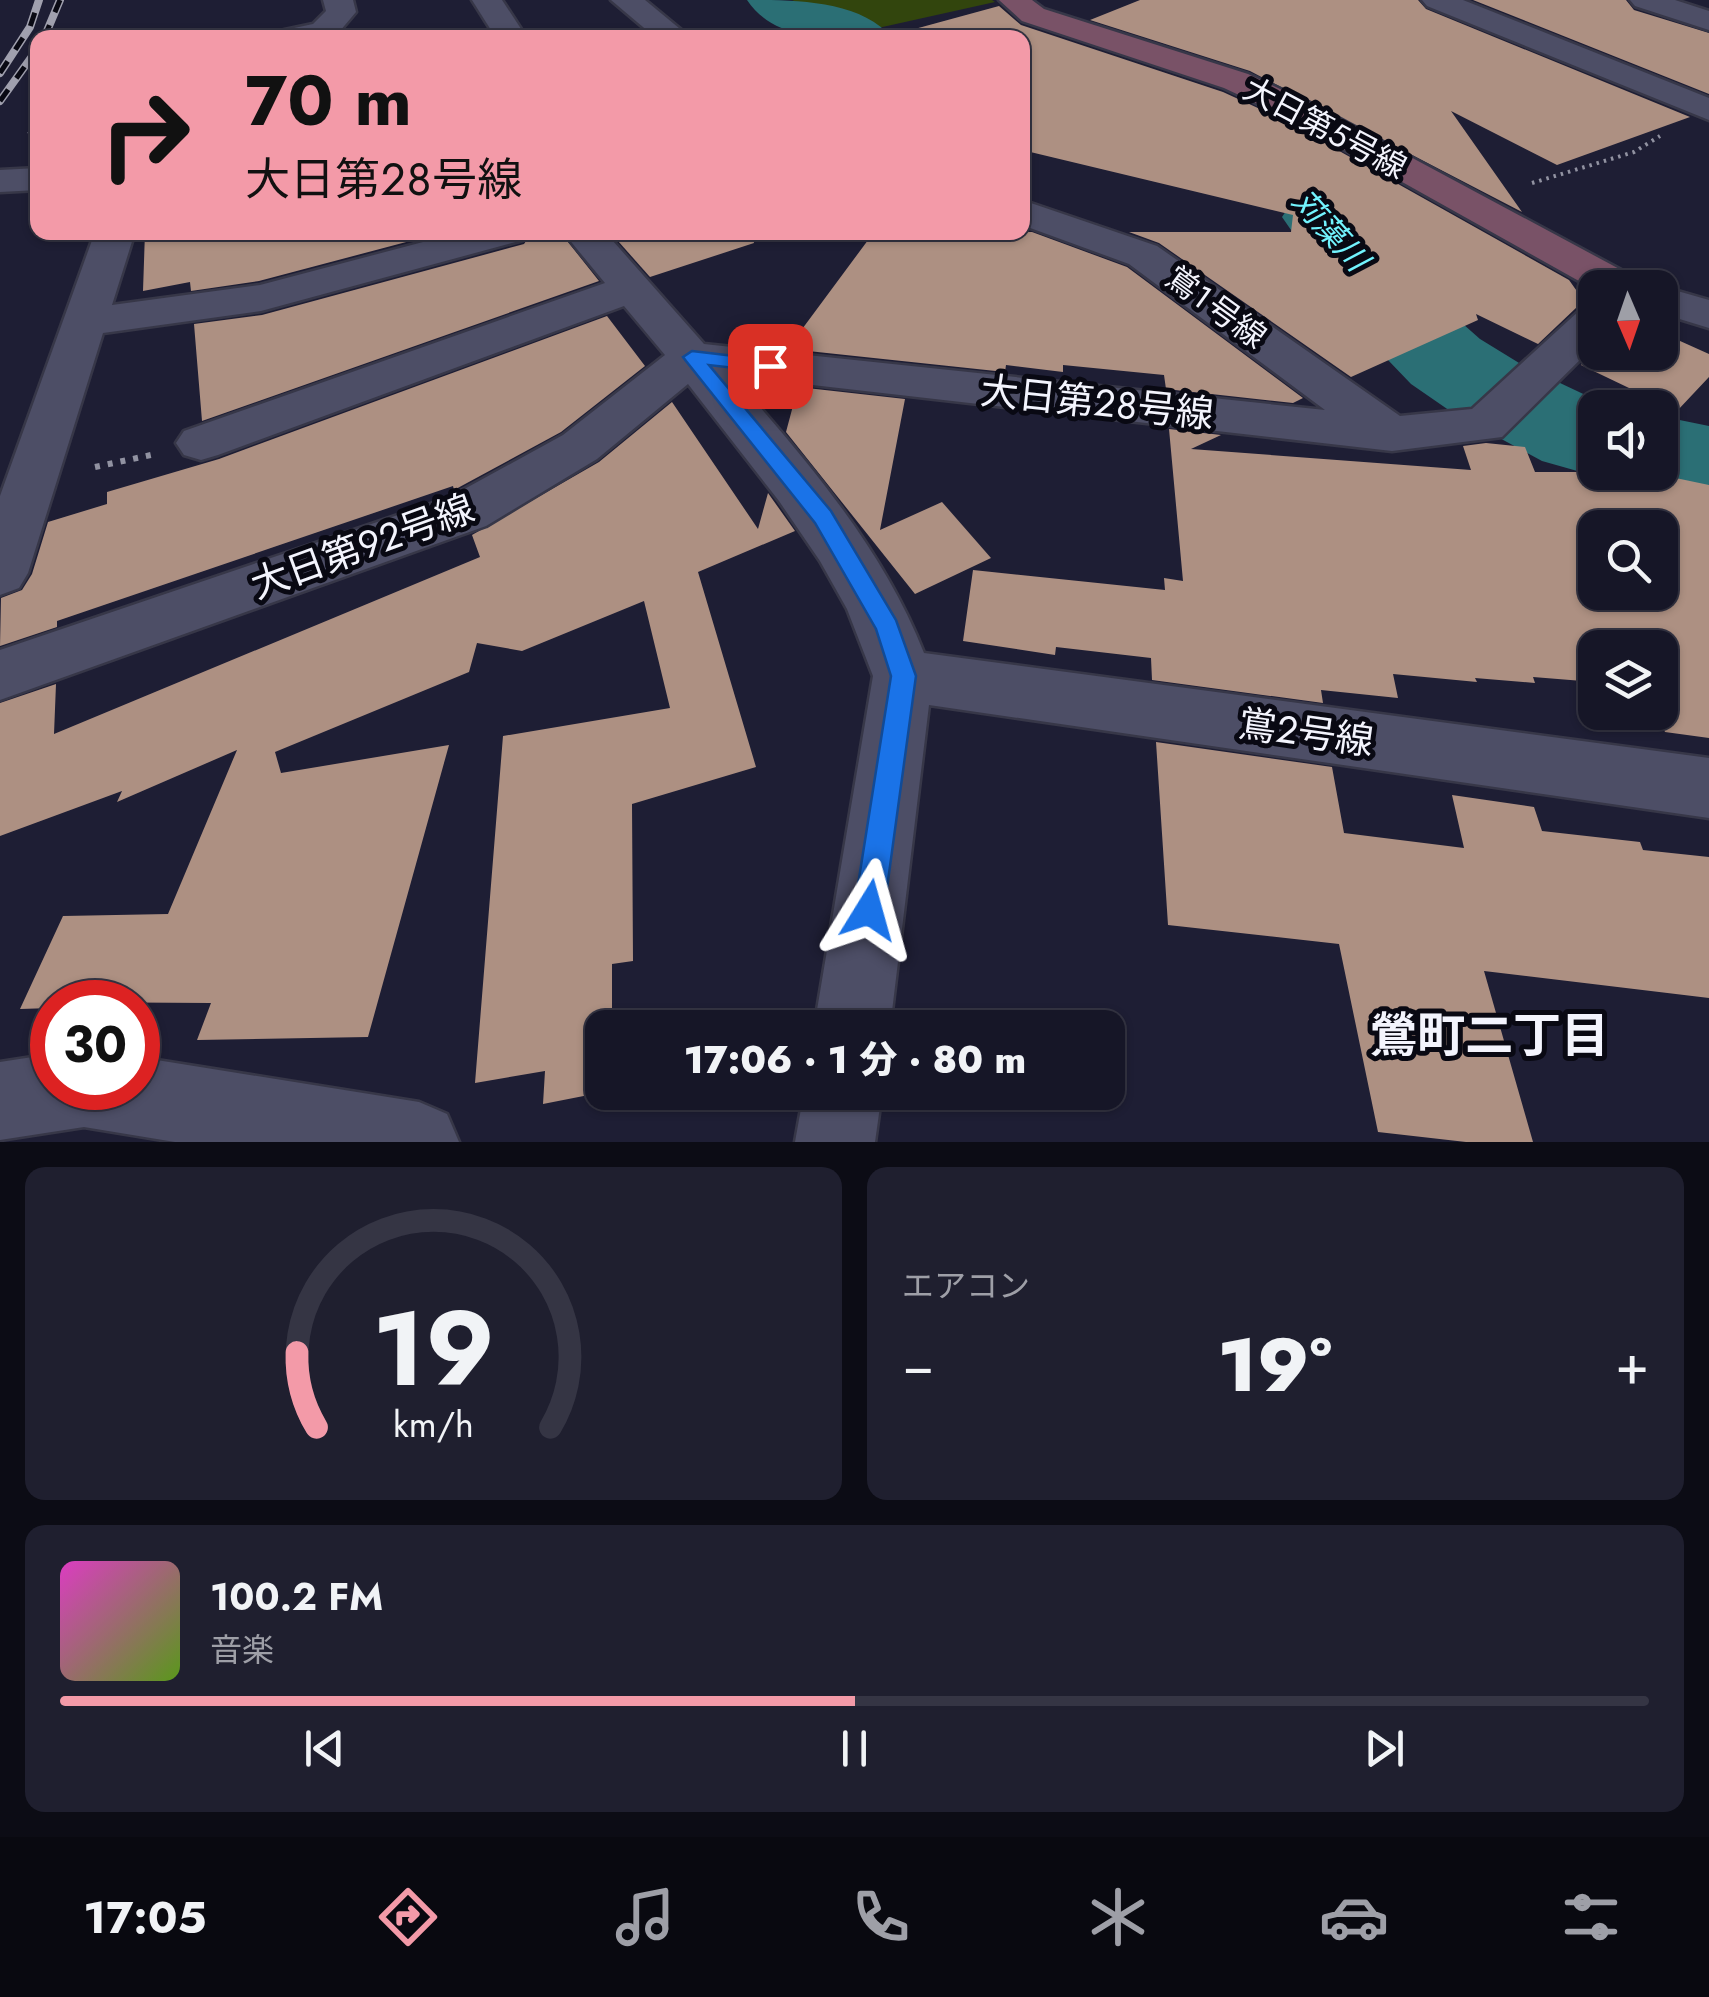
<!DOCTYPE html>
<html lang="ja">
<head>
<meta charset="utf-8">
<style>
  :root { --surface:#161627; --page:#1f1f2f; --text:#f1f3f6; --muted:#9e9fa7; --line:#353544; --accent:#f39aa8 }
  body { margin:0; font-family:Jost,"Noto Sans JP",sans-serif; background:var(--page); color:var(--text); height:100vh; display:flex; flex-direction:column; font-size:38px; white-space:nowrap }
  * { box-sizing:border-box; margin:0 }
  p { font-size:32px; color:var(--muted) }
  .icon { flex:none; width:55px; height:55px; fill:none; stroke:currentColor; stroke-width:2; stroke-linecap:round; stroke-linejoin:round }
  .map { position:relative; height:1142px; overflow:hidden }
  .panel { display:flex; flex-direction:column; gap:25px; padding:25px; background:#0c0c15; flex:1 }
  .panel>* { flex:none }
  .guide { position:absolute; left:30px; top:30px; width:1000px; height:210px; border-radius:20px; box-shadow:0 2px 8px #0004,0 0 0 2px var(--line); background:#f39aa8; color:#111; overflow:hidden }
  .needle { width:65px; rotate:178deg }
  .buttons { position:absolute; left:1578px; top:270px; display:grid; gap:20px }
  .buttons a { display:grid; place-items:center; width:100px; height:100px; border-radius:20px; background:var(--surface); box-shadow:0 2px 8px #0004,0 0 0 2px var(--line); font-size:50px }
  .speed { position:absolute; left:30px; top:980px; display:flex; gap:20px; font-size:50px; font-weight:700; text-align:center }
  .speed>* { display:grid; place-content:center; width:130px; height:130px; border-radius:50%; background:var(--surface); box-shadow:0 2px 8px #0004,0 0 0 2px var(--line); line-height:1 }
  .speed .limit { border:15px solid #d22; background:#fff; color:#111 }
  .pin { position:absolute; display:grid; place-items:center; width:85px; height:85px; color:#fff; margin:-42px; border-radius:20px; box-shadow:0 5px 15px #0006 }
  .me { position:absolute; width:110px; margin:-55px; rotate:8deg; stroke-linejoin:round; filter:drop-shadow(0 0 8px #0008) }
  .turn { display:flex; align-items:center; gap:35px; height:210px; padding:0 50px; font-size:45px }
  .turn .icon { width:130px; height:130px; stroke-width:2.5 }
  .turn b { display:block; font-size:70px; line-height:85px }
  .big { font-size:75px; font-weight:800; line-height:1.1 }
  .panel .tile { flex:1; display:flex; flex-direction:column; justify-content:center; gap:15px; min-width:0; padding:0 35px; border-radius:20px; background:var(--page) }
  .panel .dial { align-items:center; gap:0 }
  .dial svg { height:260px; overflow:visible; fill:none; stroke:var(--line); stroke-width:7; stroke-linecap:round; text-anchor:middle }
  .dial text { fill:var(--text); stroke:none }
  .song { display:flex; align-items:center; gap:30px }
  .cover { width:120px; height:120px; border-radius:15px; background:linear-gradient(135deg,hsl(310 70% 55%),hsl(90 70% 35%)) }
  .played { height:10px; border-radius:5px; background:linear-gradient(90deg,var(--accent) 50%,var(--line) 50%) }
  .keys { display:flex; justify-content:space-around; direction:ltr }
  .heat { display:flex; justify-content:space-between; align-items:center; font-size:55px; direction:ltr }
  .panel .tiles { flex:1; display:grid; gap:25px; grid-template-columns:1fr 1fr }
  .tile:last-child { grid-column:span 2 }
  .trip { position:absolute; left:585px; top:1010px; width:540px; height:100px; border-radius:20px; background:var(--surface); box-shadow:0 2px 8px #0004,0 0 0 2px var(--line); font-weight:800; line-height:100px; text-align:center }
  .tabs { display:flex; height:160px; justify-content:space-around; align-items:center; background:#090910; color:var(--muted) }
  .tabs .icon { width:70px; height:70px }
  .tabs .selected { color:var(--accent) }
  .tabs b { font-size:45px; color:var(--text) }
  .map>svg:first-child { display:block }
</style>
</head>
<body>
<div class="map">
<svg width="1709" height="1142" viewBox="0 0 1709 1142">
  <rect width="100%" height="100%" fill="#1e1e34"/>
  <polygon fill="#32450d" points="792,0 992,0 995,2 860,32"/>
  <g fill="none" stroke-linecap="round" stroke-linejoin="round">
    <g fill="#2b6f75" fill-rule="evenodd">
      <path d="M 747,0 C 795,0 861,0 892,38 C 843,38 778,46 747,0 Z"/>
      <polygon points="1324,192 1354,199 1429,294 1480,339 1524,366 1613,408 1595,408 1595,472 1607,472 1595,476 1542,461 1453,413 1411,384 1364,335 1282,217 1294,199"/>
      <polygon points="1660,416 1709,426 1709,504 1622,481 1618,472 1660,472"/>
    </g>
  </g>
  <g fill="#ad9082" fill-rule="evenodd">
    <polygon points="1140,0 1418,0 1426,9 1690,117 1557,165 1451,111 1522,212 1250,71 1090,20"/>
    <polygon points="1473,0 1626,0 1634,10 1709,33 1709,94"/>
    <polygon points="999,6 1021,25 1223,92 1284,120 1569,280 1579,294 1595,303 1577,307 1538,344 1476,314 1478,320 1351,377 1159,243 1129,232 1291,232 1293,215 1022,150 1022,38 928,38 911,30"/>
    <polygon points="145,232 444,232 259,281 191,291 190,282 143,291"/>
    <polygon points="532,232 560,232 599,281 202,421 194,324 262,315 524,244"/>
    <polygon points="610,232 752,232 754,243 650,277"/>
    <polygon points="874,232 1032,232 1127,267 1303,398 1293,403 1166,389 1164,375 1063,365 1063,372 1006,365 1005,372 808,351 810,345 794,340"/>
    <polygon points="607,316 645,366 561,432 454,490 453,486 57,621 57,627 0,646 1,598 22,590 32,574 48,522 107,504 107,492 219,459"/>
    <polygon points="1660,332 1709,354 1709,377 1677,411 1581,365 1595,350 1660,352"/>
    <polygon points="798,387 905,399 880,530 942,502 991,558 915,594 786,432"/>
    <polygon points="672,402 758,529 768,493 795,531 698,572 756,767 632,804 633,961 612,964 612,1028 602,1028 604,1092 543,1104 545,1071 475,1083 503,736 670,708 644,601 522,651 477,643 469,672 275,752 281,773 449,745 368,1037 197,1040 211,1003 52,1002 52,1008 20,1009 63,916 168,914 237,750 117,802 122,791 0,836 0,703 56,684 54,734 480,557 472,535 599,462"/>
    <path d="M 1169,429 L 1221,435 L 1191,449 L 1471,470 L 1463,446 L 1486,443 L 1525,447 L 1535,472 L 1647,472 L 1709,485 L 1709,738 L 1665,732 L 1656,712 L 1660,712 L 1660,648 L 1595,648 L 1595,682 L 1533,677 L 1535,683 L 1475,678 L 1477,682 L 1393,674 L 1398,698 L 1321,690 L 1323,703 L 1152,680 L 1151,658 L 1056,647 L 1055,655 L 963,641 L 973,570 L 1165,590 L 1164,578 L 1183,581 ZM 1595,528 L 1660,528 L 1660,592 L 1595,592 Z"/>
    <polygon points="1156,742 1332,767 1344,833 1464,848 1452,795 1534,807 1542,831 1640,842 1643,850 1709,857 1709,998 1484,971 1533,1142 1466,1142 1378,1132 1339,944 1168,925"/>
  </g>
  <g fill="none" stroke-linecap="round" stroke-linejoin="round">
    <g stroke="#373748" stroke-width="5">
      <g id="street">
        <polygon points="323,0 353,0 356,12 334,38 276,38 280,31 313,24 326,11"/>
        <polygon points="472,0 502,0 527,38 496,38"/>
        <polygon points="611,0 645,0 691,38 656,38"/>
        <polygon points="1422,0 1463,0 1709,98 1709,120 1427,6"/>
        <polygon points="1630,0 1675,0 1709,11 1709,30 1635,6"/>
        <polygon points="38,168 38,190 0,192 0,170"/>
        <path d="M 1022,200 L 1157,246 L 1400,416 L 1472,409 L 1580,310 L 1595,306 L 1595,345 L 1502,437 L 1392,451 L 733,376 C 807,461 883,548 924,653 L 1709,758 L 1709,818 L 929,705 L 890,1028 L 814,1028 L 873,676 L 847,609 L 820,561 L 779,501 L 688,384 L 597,459 L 486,526 L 0,700 L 0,650 L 448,498 L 563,435 L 665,355 L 624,306 L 218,455 L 201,460 L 184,455 L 176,443 L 184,431 L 605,283 L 563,232 L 605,232 L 704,344 L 1325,410 L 1129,264 L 1022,225 Z"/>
        <polygon points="95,232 135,232 112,305 260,285 461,232 529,232 523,240 261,311 103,333 28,573 19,588 0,595 0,496"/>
        <polygon points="1660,286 1709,300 1709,328 1660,313 1660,288 1654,288"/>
        <polygon points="52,1054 52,1088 138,1088 138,1057 419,1102 447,1114 459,1142 175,1142 84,1127 0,1140 0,1062"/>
        <polygon points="804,1092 882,1092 875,1142 795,1142"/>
      </g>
    </g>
    <g stroke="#373748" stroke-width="5">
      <polygon id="secondary" points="999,0 1032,0 1044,9 1248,74 1310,103 1638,279 1644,288 1595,290 1286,117 1224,88 1022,21"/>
    </g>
    <g stroke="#9192a1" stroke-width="4" stroke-dasharray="2.5 5" stroke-linecap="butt">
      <polyline points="29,134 38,120"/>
      <polyline points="1532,183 1634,152 1660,136"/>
    </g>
    <polyline stroke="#9192a1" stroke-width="6" stroke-dasharray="5 8" stroke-linecap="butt" points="95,467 151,455"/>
    <use href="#street" fill="#4d4e66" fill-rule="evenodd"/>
    <use href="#secondary" fill="#795267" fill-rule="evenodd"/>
    <g stroke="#a0a0ae" stroke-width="8">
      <g id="rail">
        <polyline points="44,38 60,0"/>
        <polyline points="0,73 30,27 39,0"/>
        <polyline points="0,101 38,48"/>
      </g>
    </g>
    <use href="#rail" stroke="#090913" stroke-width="5" stroke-dasharray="14" stroke-linecap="butt"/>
  </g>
  <polygon fill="#1a73e8" stroke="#114b97" stroke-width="2.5" points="692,351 777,361 777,370 770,372 709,365 831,511 896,620 916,676 884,910 879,921 869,925 859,921 854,910 891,676 876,629 815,523 686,361 683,357"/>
  <g text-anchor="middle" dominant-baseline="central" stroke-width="10" stroke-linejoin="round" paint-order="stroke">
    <g font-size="32" fill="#f3f4fd" stroke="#090913">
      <text transform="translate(1325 128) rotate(28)">大日第５号線</text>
      <text transform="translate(1216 307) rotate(36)">鴬１号線</text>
    </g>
    <g font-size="32" font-style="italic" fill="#72f3fe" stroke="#090913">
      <text transform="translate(1330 230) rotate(48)">苅藻川</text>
    </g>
    <g font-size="38" fill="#f3f4fd" stroke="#090913">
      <text transform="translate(1097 402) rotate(6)">大日第２８号線</text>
      <text transform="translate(362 546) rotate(-20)">大日第９２号線</text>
      <text transform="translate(1306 732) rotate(8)">鴬２号線</text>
    </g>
    <g font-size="48" font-weight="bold" fill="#f3f4fd" stroke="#090913">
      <text x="1489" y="1035">鶯町二丁目</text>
    </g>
  </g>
</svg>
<div class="buttons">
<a><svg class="needle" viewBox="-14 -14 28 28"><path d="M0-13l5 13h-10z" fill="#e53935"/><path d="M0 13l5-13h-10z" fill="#9e9fa7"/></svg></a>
<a><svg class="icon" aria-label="sound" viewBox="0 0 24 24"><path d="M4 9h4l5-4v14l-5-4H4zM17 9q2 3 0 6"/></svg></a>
<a><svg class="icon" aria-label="search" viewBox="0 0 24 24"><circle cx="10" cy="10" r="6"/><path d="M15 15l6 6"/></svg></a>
<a><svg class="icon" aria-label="layers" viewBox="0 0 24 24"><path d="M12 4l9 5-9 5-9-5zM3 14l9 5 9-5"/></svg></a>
</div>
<div class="speed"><div class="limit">30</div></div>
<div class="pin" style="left:770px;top:366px;background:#d93025"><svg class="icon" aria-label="arrive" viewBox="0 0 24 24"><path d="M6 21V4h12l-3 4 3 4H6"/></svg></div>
<svg class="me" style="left:869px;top:910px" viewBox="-20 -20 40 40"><path d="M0-17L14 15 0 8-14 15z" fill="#1a73e8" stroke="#fff" stroke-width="4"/></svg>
<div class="trip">17:06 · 1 分 · 80 m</div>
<div class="guide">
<div class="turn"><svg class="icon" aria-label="right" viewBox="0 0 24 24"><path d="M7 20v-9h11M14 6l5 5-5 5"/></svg><div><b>70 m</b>大日第２８号線</div></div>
</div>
</div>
<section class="panel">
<div class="tiles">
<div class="tile dial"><svg viewBox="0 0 100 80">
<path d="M14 69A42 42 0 1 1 86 69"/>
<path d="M14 69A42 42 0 0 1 8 46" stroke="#f39aa8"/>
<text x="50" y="56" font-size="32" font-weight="700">19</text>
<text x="50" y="72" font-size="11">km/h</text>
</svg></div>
<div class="tile"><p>エアコン</p>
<div class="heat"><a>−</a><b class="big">19°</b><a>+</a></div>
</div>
<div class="tile">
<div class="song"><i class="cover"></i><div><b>100.2 FM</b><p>音楽</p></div></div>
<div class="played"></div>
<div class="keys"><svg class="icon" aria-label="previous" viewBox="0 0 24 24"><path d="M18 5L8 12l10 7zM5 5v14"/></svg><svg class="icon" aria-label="pause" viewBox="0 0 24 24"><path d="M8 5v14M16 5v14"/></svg><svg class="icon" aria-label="next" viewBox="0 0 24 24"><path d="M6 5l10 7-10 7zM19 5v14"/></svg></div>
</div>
</div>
</section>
<nav class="tabs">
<b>17:05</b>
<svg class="icon selected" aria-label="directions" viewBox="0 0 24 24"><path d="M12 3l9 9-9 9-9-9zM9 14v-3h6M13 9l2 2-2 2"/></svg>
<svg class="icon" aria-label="music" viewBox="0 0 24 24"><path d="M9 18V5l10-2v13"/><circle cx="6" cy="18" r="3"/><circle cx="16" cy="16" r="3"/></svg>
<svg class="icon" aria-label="phone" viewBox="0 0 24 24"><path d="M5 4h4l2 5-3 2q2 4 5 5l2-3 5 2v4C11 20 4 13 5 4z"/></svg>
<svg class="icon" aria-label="climate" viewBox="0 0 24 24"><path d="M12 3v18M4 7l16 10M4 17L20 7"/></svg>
<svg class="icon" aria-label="car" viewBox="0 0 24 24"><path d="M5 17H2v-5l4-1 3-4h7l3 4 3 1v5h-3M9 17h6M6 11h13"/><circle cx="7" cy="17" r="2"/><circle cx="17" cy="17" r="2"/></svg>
<svg class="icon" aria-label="filters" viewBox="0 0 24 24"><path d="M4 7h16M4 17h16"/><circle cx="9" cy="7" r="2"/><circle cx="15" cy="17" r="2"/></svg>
</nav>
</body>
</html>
